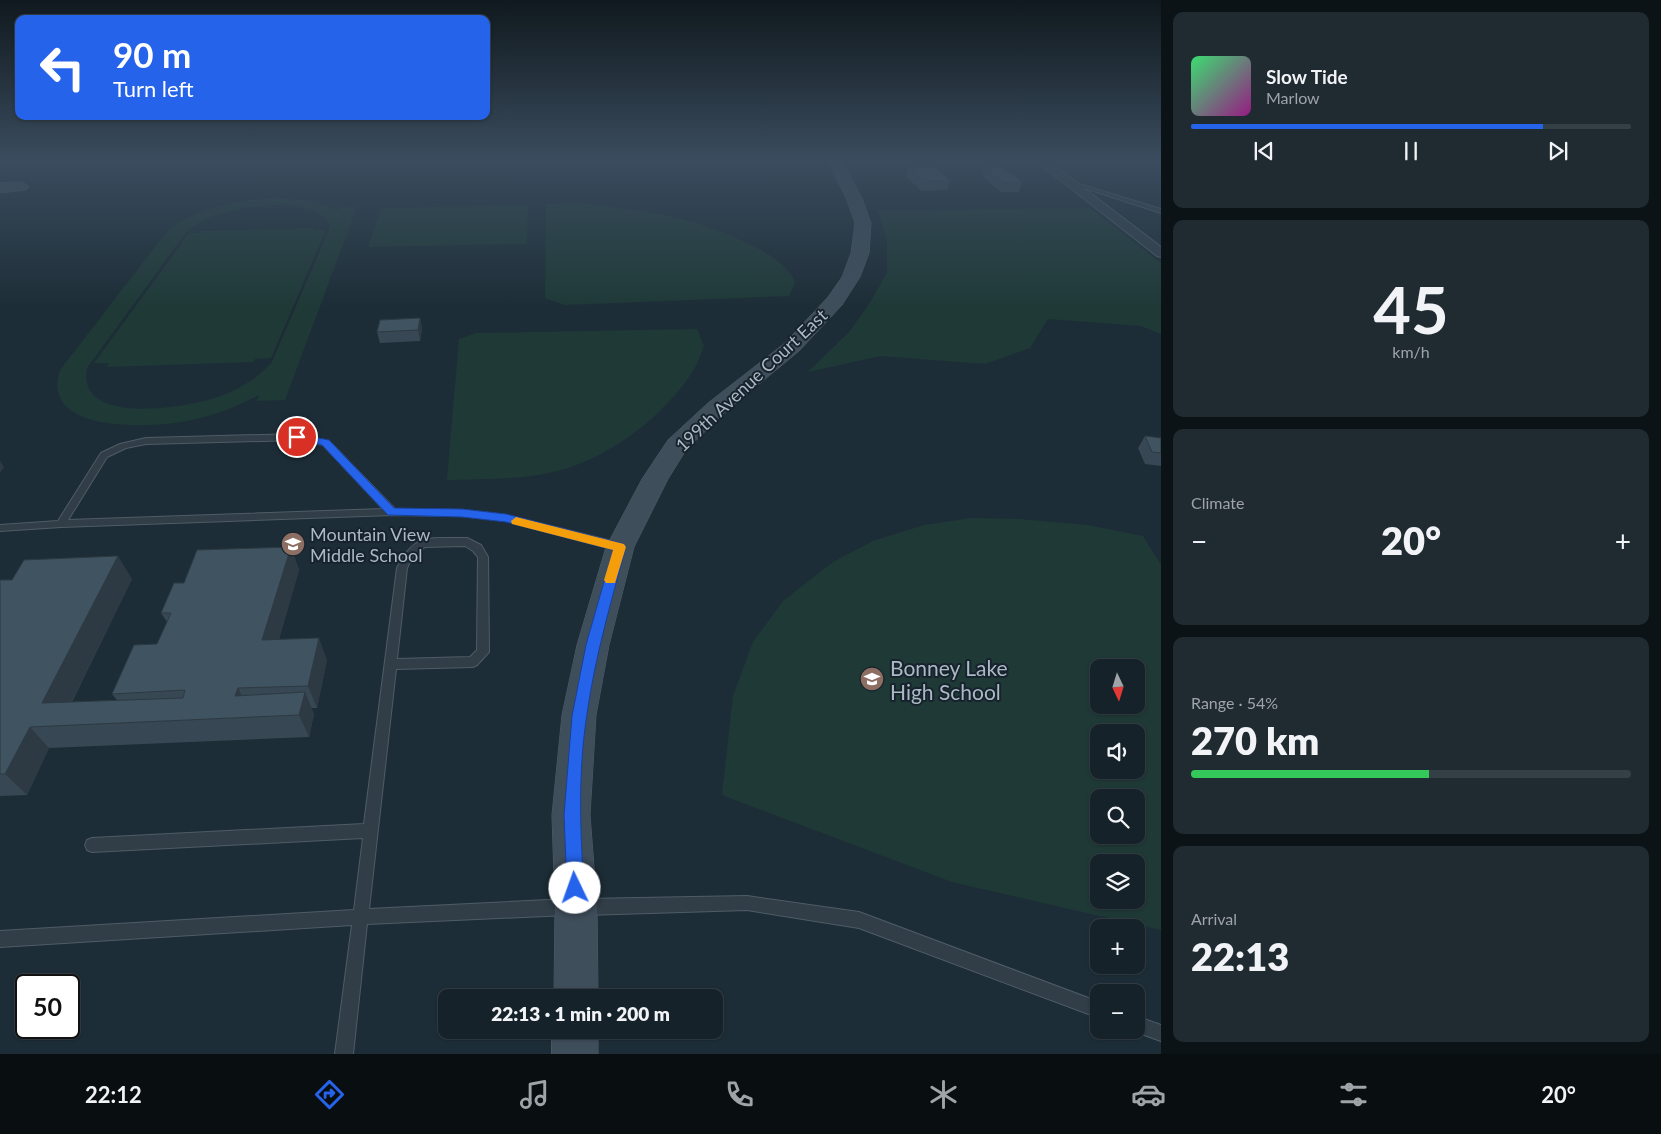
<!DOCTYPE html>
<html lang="en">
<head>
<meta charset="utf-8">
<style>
  :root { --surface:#162229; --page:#1f2a31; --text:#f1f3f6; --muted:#9ea4a8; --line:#353f46; --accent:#2563eb }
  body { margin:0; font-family:Lato,sans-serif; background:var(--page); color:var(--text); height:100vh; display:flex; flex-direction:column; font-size:19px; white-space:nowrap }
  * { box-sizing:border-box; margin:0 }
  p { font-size:16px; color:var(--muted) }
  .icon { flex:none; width:28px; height:28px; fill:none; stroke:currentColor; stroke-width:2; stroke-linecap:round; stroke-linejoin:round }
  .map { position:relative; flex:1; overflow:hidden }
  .panel { display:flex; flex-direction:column; gap:12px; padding:12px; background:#0c1317; width:500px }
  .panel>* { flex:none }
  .top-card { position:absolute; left:15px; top:15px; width:475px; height:105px; border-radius:10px; box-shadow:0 1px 4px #0004,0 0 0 1px var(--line); background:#2563eb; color:#fff; overflow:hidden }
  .needle { width:32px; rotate:176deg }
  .buttons { position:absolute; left:1090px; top:659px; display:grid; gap:10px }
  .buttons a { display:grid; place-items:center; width:55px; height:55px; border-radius:10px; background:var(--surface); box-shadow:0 1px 4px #0004,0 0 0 1px var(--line); font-size:25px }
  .speed { position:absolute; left:15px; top:974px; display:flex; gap:10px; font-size:25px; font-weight:700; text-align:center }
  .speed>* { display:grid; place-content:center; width:65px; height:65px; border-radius:50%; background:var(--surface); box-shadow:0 1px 4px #0004,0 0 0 1px var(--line); line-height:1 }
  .speed .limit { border:2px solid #111; border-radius:8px; background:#fff; color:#111 }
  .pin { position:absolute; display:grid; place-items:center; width:42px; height:42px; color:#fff; margin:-21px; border:2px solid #fff; border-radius:50%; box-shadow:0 1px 5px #0007 }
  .me { position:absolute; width:55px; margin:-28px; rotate:357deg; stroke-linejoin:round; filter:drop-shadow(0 0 4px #0008) }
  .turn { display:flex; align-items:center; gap:18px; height:105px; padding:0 15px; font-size:22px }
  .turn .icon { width:65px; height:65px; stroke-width:2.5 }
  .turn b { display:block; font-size:35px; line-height:42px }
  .big { font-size:38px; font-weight:800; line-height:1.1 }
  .panel .tile { flex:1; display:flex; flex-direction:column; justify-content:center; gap:8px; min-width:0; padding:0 18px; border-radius:10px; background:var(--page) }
  .panel .dial { align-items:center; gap:0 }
  .dial b { font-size:65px; line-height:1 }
  .song { display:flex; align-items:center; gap:15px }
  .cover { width:60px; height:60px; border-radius:8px; background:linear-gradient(135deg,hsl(140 70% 55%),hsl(310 70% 35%)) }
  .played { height:5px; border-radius:2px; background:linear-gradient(90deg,var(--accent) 80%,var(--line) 80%) }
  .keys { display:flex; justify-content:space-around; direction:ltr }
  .heat { display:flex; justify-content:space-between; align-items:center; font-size:28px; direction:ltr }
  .charge { height:8px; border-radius:4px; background:linear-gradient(90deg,#34c759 54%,var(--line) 0) }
  .trip { position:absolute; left:438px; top:989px; width:285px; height:50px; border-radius:10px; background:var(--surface); box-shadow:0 1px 4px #0004,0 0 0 1px var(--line); font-weight:800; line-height:50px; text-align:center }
  .dock { display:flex; height:80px; justify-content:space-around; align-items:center; background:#090e10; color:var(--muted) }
  .dock .icon { width:35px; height:35px }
  .dock .on { color:var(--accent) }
  .dock b { font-size:22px; color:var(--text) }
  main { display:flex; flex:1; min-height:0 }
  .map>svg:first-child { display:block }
</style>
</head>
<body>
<main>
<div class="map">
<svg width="1161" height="1054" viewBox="0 0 1161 1054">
  <rect width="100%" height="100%" fill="#1d2d37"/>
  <g fill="#1f3937" fill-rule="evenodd">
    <path d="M 276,198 L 313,201 L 338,210 L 339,207 L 357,207 L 285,400 L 257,401 L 259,395 C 237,407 213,416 187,421 C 152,428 39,434 60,370 L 168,230 C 199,207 238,200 276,198 ZM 278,205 C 295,206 324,207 330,227 L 272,362 C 258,378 241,388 221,396 C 192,407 75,428 87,368 L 188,230 C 214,211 247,206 278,205 Z"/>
    <path d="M 583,203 C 618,208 655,211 689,221 C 717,229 785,253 795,282 L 789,296 L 565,305 L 545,298 L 546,204 Z"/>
    <polygon points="528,205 527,244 368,247 381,208"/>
    <polygon points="1090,208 1161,263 1161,334 1141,326 1048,319 1030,348 985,364 880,356 808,372 850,331 871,301 887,272 887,239 877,210"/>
    <polygon points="314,228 314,230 326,230 271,358 255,359 253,362 107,367 109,363 94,363 189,233 200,233 202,231"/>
    <path d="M 697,329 L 704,346 C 701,354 698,363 693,371 C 664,416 610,458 557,471 C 521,480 484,479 447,480 L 459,339 L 476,333 Z"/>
    <path d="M 972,518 L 1019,519 L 1087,525 L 1143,536 L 1161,565 L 1161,930 L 952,882 L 722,795 L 733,696 L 753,642 L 783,601 L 833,562 L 873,541 L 924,525 ZM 1099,668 L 1136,668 L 1136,705 L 1099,705 ZM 1136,732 L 1136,770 L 1099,770 L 1099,732 ZM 1099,798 L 1136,798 L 1136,835 L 1099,835 ZM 1099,862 L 1136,862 L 1136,900 L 1099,900 Z"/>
  </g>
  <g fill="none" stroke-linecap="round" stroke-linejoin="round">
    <g stroke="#4f5c66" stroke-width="2">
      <g id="lane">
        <polygon points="1066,180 1161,209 1161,213 1066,182"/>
        <path d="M 297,434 L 329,441 L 395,509 L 462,510 L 506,515 L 620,543 L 625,547 L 620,551 L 506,521 L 462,516 L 392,515 L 61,527 L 0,531 L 0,525 L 58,521 L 101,453 L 120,444 L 146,438 ZM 297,440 L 323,445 L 383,509 L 68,520 L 107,457 L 126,448 L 146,444 Z"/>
        <path d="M 467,538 L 481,545 L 488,557 L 489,652 L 477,665 L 473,667 L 396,669 L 369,909 L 568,899 L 573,902 L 576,907 L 573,912 L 568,915 L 367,924 L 353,1054 L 335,1054 L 352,925 L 0,947 L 0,931 L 354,910 L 363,838 L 92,852 L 87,850 L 85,845 L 87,840 L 92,838 L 364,824 L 397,568 C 415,531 431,539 467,538 ZM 465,546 L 473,551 L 478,557 L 477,650 L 470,657 L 397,659 L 407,568 L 413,556 L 425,547 Z"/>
        <polygon points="747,896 859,912 1099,1002 1099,1018 859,928 747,910 585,915 580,912 577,907 580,902 585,899"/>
        <polygon points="1136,1016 1161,1025 1161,1041 1130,1030 1136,1030"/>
      </g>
    </g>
    <g stroke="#4f5c66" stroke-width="2">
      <polygon id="street" points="1035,160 1047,160 1161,247 1161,257 1157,256"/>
    </g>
    <g stroke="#4f5c66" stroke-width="1">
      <g id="secondary">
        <polygon points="827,160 841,160 862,198 871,223 869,253 860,277 842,305 799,351 724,413 686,450 668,479 634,547 609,645 596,715 590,815 597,907 598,998 554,998 555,907 552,815 562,715 577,645 606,547 642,479 668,440 708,403 785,343 828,297 842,277 851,253 855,223 846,198"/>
        <polygon points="21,182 26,184 29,187 26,190 0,193 0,183"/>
        <rect x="552" y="1030" width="46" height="24"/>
      </g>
    </g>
    <use href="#lane" fill="#313e48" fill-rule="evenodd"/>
    <use href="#street" fill="#313e48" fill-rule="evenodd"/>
    <use href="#secondary" fill="#3f4e5b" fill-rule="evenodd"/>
  </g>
  <g fill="#374753">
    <polygon points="62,160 85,160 85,161 70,165"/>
    <polygon points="139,160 175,160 175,162 169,167 138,167 136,162"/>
    <polygon points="187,160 211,160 207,165 189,166"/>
    <polygon points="236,160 260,160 260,161 237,161"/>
    <polygon points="909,167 950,181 947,190 921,191 906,176"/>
    <polygon points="985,167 1022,182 1019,192 1001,192 982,176"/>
    <polygon points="420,318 422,329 420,341 380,343 377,332"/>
    <polygon points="1145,436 1161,438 1161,466 1145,464 1138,448"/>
    <polygon points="291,547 299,570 279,639 327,660 317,708 311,708 314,714 309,737 49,748 27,795 0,796 0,580 132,579 72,702 117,700 112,694 157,644 167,622 161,613 184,583"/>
  </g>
  <g fill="#2d3a43">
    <polygon points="68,160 85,160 85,161 70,165"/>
    <polygon points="170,160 175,160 175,162 169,167 167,163"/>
    <polygon points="206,160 211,160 207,165"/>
    <polygon points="420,318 422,329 420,341 418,330"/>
    <polygon points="0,461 4,467 0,473"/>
    <polygon points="291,547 299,570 272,663 262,640"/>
    <polygon points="118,556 132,579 60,725 42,703"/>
    <polygon points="319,638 327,660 317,708 308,686"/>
    <polygon points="238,688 249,710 247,718 235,696"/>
    <polygon points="305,692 314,714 309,737 299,715"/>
    <polygon points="30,727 49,748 27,795 5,774"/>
  </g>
  <g fill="#405360" stroke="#2d3a43">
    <polygon points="139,160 170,160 167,163 136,162"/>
    <polygon points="935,166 950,181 923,181 909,167"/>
    <polygon points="985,167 1002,167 1022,182 1004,183"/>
    <polygon points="420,318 418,330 377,332 380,320"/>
    <polygon points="1145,436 1161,438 1161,453 1152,452"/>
    <polygon points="291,547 262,640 319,638 308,686 238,688 235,696 305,692 299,715 30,727 5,774 0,774 0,580 12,580 24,560 118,556 42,703 183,698 185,690 112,694 134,645 157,644 171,613 161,613 174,583 184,583 197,550"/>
  </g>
  <linearGradient id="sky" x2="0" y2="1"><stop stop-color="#10191e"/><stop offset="0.52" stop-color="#3a4c5e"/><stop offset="1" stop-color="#3a4c5e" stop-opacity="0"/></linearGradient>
  <rect width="1161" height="308" fill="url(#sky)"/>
  <path fill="#2563eb" stroke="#184099" d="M 297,434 L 329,440 L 394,508 L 462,509 L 506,514 L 624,544 L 626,547 C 611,602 595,657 587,714 C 578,772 580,830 584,888 L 581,894 L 575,897 L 569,894 L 567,888 L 564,815 L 572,716 L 586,645 L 613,550 L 506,522 L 462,517 L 388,515 L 322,445 L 294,439 L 292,437 Z"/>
  <polygon fill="#f59e0b" points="516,517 624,544 626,547 615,583 606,583 604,580 613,550 512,524 511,521"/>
  <defs>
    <g id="school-disc" transform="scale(1.25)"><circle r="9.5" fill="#8d6e63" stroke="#17232c"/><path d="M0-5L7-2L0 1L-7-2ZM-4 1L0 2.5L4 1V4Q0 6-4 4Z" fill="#fff"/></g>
  </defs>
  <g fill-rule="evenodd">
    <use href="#school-disc" x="293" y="544"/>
    <use href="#school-disc" x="872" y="679"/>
  </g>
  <g text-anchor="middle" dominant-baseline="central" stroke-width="4" stroke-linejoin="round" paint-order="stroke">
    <g font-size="18" fill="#abb9c5" stroke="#17232c">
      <text transform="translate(751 380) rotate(-43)">199th Avenue Court East</text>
    </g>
    <g font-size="18" fill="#abb9c5" stroke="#17232c" text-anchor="start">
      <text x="310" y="534">Mountain View<tspan x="310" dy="21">Middle School</tspan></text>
    </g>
    <g font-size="21" fill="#abb9c5" stroke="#17232c" text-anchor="start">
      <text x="890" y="667">Bonney Lake<tspan x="890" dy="24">High School</tspan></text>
    </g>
  </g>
</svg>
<div class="buttons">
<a><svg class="needle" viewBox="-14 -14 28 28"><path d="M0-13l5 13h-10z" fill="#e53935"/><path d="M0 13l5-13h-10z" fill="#9ea4a8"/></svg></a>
<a><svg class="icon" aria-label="sound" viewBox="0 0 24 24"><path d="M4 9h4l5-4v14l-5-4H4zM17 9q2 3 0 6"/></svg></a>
<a><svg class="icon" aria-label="search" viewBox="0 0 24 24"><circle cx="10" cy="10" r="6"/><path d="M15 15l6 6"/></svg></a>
<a><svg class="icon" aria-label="layers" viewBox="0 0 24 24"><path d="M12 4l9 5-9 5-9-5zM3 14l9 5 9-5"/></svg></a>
<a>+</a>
<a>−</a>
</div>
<div class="speed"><div class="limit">50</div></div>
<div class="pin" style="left:297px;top:437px;background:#d93025"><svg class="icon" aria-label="arrive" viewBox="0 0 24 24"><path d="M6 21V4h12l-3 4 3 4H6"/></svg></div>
<svg class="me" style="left:575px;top:888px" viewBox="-20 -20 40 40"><circle r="19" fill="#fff"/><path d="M0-13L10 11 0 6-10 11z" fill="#2563eb"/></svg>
<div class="trip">22:13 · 1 min · 200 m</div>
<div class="top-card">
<div class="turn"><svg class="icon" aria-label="left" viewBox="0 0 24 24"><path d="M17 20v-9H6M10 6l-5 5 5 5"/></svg><div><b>90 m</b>Turn left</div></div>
</div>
</div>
<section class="panel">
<div class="tile">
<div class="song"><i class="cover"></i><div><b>Slow Tide</b><p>Marlow</p></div></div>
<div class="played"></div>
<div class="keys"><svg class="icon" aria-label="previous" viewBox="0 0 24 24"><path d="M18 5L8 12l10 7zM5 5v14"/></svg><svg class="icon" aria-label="pause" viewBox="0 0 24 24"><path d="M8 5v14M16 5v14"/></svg><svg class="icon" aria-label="next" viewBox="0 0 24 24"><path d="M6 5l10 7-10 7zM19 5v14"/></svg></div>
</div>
<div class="tile dial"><b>45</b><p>km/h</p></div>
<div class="tile"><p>Climate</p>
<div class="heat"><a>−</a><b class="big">20°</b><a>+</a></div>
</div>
<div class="tile"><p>Range · 54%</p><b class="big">270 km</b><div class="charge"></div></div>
<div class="tile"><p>Arrival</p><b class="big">22:13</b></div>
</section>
</main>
<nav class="dock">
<b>22:12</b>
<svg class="icon on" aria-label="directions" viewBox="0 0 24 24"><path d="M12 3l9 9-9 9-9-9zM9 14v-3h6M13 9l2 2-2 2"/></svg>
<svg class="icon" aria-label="music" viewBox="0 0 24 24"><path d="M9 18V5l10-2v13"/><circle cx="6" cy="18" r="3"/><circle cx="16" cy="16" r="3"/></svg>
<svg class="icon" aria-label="phone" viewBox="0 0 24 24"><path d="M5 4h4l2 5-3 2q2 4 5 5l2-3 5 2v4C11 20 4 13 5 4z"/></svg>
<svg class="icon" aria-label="climate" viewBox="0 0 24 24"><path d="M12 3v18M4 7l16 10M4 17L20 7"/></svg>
<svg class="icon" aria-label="car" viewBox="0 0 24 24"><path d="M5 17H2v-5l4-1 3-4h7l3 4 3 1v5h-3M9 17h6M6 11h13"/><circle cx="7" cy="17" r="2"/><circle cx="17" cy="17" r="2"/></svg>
<svg class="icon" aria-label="filters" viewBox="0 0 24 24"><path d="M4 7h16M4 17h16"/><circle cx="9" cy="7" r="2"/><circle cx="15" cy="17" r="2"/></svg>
<b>20°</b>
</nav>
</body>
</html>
